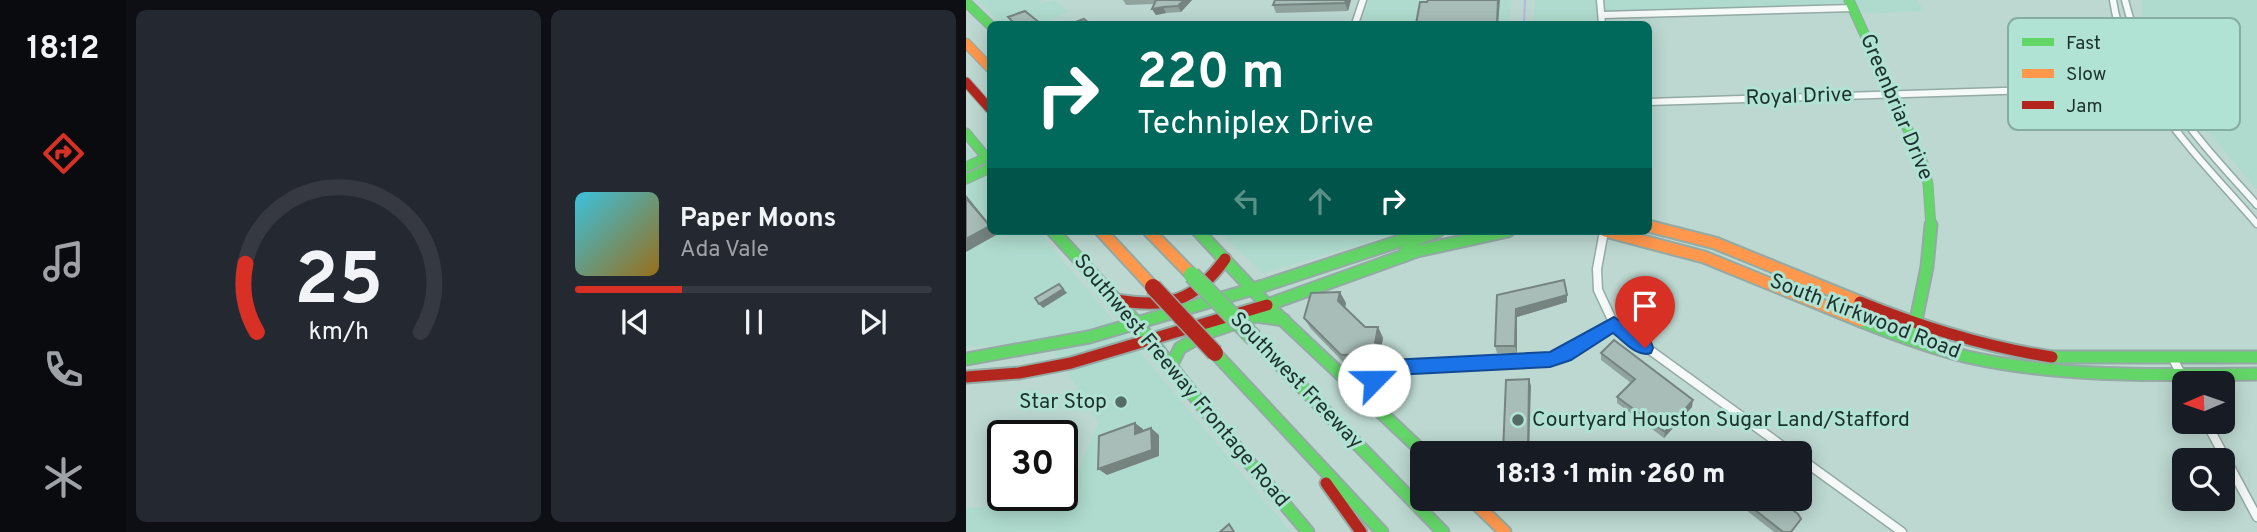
<!DOCTYPE html>
<html lang="en">
<head>
<meta charset="utf-8">
<style>
  :root { --surface:#171b24; --page:#242831; --text:#f1f3f6; --muted:#9ea1a6; --line:#363941; --accent:#d93025 }
  body { margin:0; font-family:Overpass,sans-serif; background:var(--page); color:var(--text); height:100vh; display:flex; flex-direction:column; font-size:26px; white-space:nowrap }
  * { box-sizing:border-box; margin:0 }
  p { font-size:23px; color:var(--muted) }
  .icon { flex:none; width:38px; height:38px; fill:none; stroke:currentColor; stroke-width:2; stroke-linecap:round; stroke-linejoin:round }
  .map { position:relative; flex:1; overflow:hidden }
  .sheet { display:flex; flex-direction:column; gap:10px; padding:10px; background:#0d0f14; width:840px }
  .sheet>* { flex:none }
  .guide { position:absolute; left:21px; top:21px; width:665px; height:214px; border-radius:10px; box-shadow:0 4px 18px #0003; background:#00695c; color:#fff; overflow:hidden }
  .needle { width:46px; rotate:268deg }
  .controls { position:absolute; left:1206px; top:371px; display:grid; gap:14px }
  .controls a { display:grid; place-items:center; width:63px; height:63px; border-radius:10px; background:var(--surface); box-shadow:0 4px 18px #0003; font-size:35px }
  .speed { position:absolute; left:21px; top:420px; display:flex; gap:14px; font-size:35px; font-weight:700; text-align:center }
  .speed>* { display:grid; place-content:center; width:91px; height:91px; border-radius:50%; background:var(--surface); box-shadow:0 4px 18px #0003; line-height:1 }
  .speed .limit { border:4px solid #111; border-radius:10px; background:#fff; color:#111 }
  .pin { position:absolute; display:grid; place-items:center; width:60px; height:60px; color:#fff; margin:-72px -30px; border-radius:50% 50% 50% 0; rotate:-45deg; box-shadow:0 0 7px #0007 }
  .pin .icon { rotate:45deg }
  .me { position:absolute; width:77px; margin:-38px; rotate:67deg; stroke-linejoin:round; filter:drop-shadow(0 0 5px #0008) }
  .turn { display:flex; align-items:center; gap:24px; height:147px; padding:0 35px; font-size:32px }
  .turn .icon { width:91px; height:91px; stroke-width:2.5 }
  .turn b { display:block; font-size:49px; line-height:60px }
  .lanes { display:flex; align-items:center; height:66px; padding:0 35px; background:#0003; justify-content:center; gap:35px; direction:ltr }
  .lanes .off { opacity:.35 }
  .sheet .tile { flex:1; display:flex; flex-direction:column; justify-content:center; gap:10px; min-width:0; padding:0 24px; border-radius:10px; background:var(--page) }
  .sheet .dial { align-items:center; gap:0 }
  .dial svg { height:182px; overflow:visible; fill:none; stroke:var(--line); stroke-width:7; stroke-linecap:round; text-anchor:middle }
  .dial text { fill:var(--text); stroke:none }
  .song { display:flex; align-items:center; gap:21px }
  .cover { width:84px; height:84px; border-radius:10px; background:linear-gradient(135deg,hsl(190 70% 55%),hsl(40 70% 35%)) }
  .played { height:7px; border-radius:4px; background:linear-gradient(90deg,var(--accent) 30%,var(--line) 30%) }
  .keys { display:flex; justify-content:space-around; direction:ltr }
  .sheet .tiles { flex:1; display:grid; gap:10px; grid-template-columns:repeat(2,1fr) }
  .trip { position:absolute; left:444px; top:441px; width:402px; height:70px; border-radius:10px; background:var(--surface); box-shadow:0 4px 18px #0003; font-weight:800; line-height:70px; text-align:center }
  main { display:flex; flex:1; min-height:0 }
  .tabs { display:flex; flex-direction:column; width:126px; justify-content:space-around; align-items:center; background:#090b0e; color:var(--muted) }
  .tabs .icon { width:49px; height:49px }
  .tabs .selected { color:var(--accent) }
  .tabs b { font-size:32px; color:var(--text) }
  .map>svg:first-child { display:block }
</style>
</head>
<body>
<main>
<nav class="tabs">
<b>18:12</b>
<svg class="icon selected" aria-label="directions" viewBox="0 0 24 24"><path d="M12 3l9 9-9 9-9-9zM9 14v-3h6M13 9l2 2-2 2"/></svg>
<svg class="icon" aria-label="music" viewBox="0 0 24 24"><path d="M9 18V5l10-2v13"/><circle cx="6" cy="18" r="3"/><circle cx="16" cy="16" r="3"/></svg>
<svg class="icon" aria-label="phone" viewBox="0 0 24 24"><path d="M5 4h4l2 5-3 2q2 4 5 5l2-3 5 2v4C11 20 4 13 5 4z"/></svg>
<svg class="icon" aria-label="climate" viewBox="0 0 24 24"><path d="M12 3v18M4 7l16 10M4 17L20 7"/></svg>
</nav>
<section class="sheet">
<div class="tiles">
<div class="tile dial"><svg viewBox="0 0 100 80">
<path d="M14 69A42 42 0 1 1 86 69"/>
<path d="M14 69A42 42 0 0 1 9 39" stroke="#d93025"/>
<text x="50" y="56" font-size="32" font-weight="700">25</text>
<text x="50" y="72" font-size="11">km/h</text>
</svg></div>
<div class="tile">
<div class="song"><i class="cover"></i><div><b>Paper Moons</b><p>Ada Vale</p></div></div>
<div class="played"></div>
<div class="keys"><svg class="icon" aria-label="previous" viewBox="0 0 24 24"><path d="M18 5L8 12l10 7zM5 5v14"/></svg><svg class="icon" aria-label="pause" viewBox="0 0 24 24"><path d="M8 5v14M16 5v14"/></svg><svg class="icon" aria-label="next" viewBox="0 0 24 24"><path d="M6 5l10 7-10 7zM19 5v14"/></svg></div>
</div>
</div>
</section>
<div class="map">
<svg width="1291" height="532" viewBox="0 0 1291 532">
  <rect width="100%" height="100%" fill="#bcd8d0"/>
  <g fill="#aedbcd">
    <polygon points="13,0 77,0 69,5 89,0 102,12 85,19 88,24 36,24"/>
    <polygon points="403,0 546,0 543,24 395,24"/>
    <polygon points="569,0 630,0 632,24 568,24"/>
    <polygon points="634,0 951,0 958,11 889,14 886,8 636,15"/>
    <polygon points="1176,0 1291,0 1291,189 1224,110 1182,49 1176,26"/>
    <polygon points="0,146 24,175 24,231 72,231 325,532 0,532 0,508 98,504 133,422 82,342 0,347"/>
    <polygon points="252,231 440,231 297,273"/>
  </g>
  <g fill="none" stroke-linecap="round" stroke-linejoin="round">
    <polyline stroke="#b8b4e6" stroke-width="2" points="558,24 559,0"/>
    <g stroke="#94aaa4" stroke-width="9">
      <g id="street-far1">
        <polyline points="634,0 636,24"/>
        <path d="M 1147,0 C 1160,89 1235,159 1291,224"/>
        <path d="M 1159,0 C 1180,86 1234,141 1291,205"/>
        <polyline points="636,15 887,8"/>
        <polyline points="389,24 397,0"/>
        <polyline points="682,102 1194,86"/>
      </g>
    </g>
    <g stroke="#94aaa4" stroke-width="11">
      <g id="street">
        <polyline points="638,231 631,269 632,290 648,324 826,453"/>
        <polyline points="1206,357 1220,383"/>
        <polyline points="394,392 423,367 584,360 599,355 648,324"/>
        <polyline points="1240,422 1291,517"/>
        <polyline points="835,459 936,532"/>
      </g>
    </g>
    <g stroke="#94aaa4" stroke-width="11">
      <g id="fast-far1">
        <polyline points="883,0 957,163 962,184 965,227"/>
        <polyline points="0,2 24,25"/>
        <polyline points="0,133 24,162"/>
        <polyline points="0,167 21,157"/>
        <polyline points="0,179 24,168"/>
      </g>
    </g>
    <g stroke="#94aaa4" stroke-width="15">
      <g id="fast">
        <polyline points="87,231 171,323 244,416 342,532"/>
        <polyline points="232,231 301,305 458,453"/>
        <polyline points="437,256 446,241 472,231"/>
        <polyline points="301,305 451,251 542,231"/>
        <path d="M 895,321 C 930,335 965,348 1002,357 C 1097,378 1194,375 1291,374"/>
        <polyline points="948,330 961,267 965,225"/>
        <polyline points="288,338 477,532"/>
        <polyline points="249,353 416,532"/>
        <polyline points="1086,357 1291,357"/>
        <polyline points="0,359 123,337 297,286 464,231"/>
        <polyline points="205,366 214,348 241,333 290,316 318,320"/>
      </g>
    </g>
    <g stroke="#94aaa4" stroke-width="11">
      <polyline id="slow-far1" points="0,43 24,68"/>
    </g>
    <g stroke="#94aaa4" stroke-width="15">
      <g id="slow">
        <polyline points="682,226 749,243 894,302"/>
        <polyline points="135,231 187,287"/>
        <polyline points="183,231 226,275"/>
        <polyline points="639,231 738,257 895,321"/>
        <polyline points="505,499 539,532"/>
      </g>
    </g>
    <g stroke="#94aaa4" stroke-width="11">
      <polyline id="jam-far1" points="0,82 24,109"/>
    </g>
    <g stroke="#94aaa4" stroke-width="15">
      <g id="jam">
        <path d="M 150,300 C 201,308 228,303 259,259"/>
        <path d="M 894,302 C 956,327 1019,347 1086,357"/>
        <polyline points="0,377 53,373 105,363 301,305"/>
        <polyline points="360,483 395,532"/>
      </g>
    </g>
    <use href="#street-far1" stroke="#f5f9f8" stroke-width="6"/>
    <use href="#street" stroke="#f5f9f8" stroke-width="8"/>
    <use href="#fast-far1" stroke="#63d668" stroke-width="9"/>
    <use href="#fast" stroke="#63d668" stroke-width="11"/>
    <use href="#slow-far1" stroke="#ff974d" stroke-width="9"/>
    <use href="#slow" stroke="#ff974d" stroke-width="11"/>
    <use href="#jam-far1" stroke="#b3261e" stroke-width="9"/>
    <use href="#jam" stroke="#b3261e" stroke-width="11"/>
    <g stroke="#94aaa4" stroke-width="19" stroke-linecap="butt">
      <polyline id="fast-bridge" points="226,275 288,338"/>
    </g>
    <g stroke="#94aaa4" stroke-width="19" stroke-linecap="butt">
      <polyline id="jam-bridge" points="187,287 249,353"/>
    </g>
    <use href="#fast-bridge" stroke="#63d668" stroke-width="16"/>
    <use href="#jam-bridge" stroke="#b3261e" stroke-width="16"/>
  </g>
  <g fill="#90a39d">
    <polygon points="157,0 226,0 215,12 200,13 190,15 186,9 189,4 160,5"/>
    <polygon points="309,0 385,0 382,11 310,13 307,5"/>
    <polygon points="282,231 314,231 313,233 283,233"/>
    <polygon points="531,295 601,302 551,317 551,353 531,353 529,346"/>
    <polygon points="380,303 379,308 399,327 412,327 417,338 412,364 381,366 345,329 338,318"/>
    <polygon points="635,353 726,407 698,438 651,403 651,397 665,383 635,360"/>
    <polygon points="766,499 812,499 825,532 808,532"/>
  </g>
  <g fill="#768480">
    <polygon points="218,0 226,0 215,12 212,6"/>
    <polygon points="380,0 385,0 382,11 379,3"/>
    <polygon points="532,0 534,0 532,24 531,24"/>
    <polygon points="197,7 200,13 190,15 186,9"/>
    <polygon points="0,195 24,225 24,231 29,231 32,234 0,252"/>
    <polygon points="93,284 101,293 77,308 73,304"/>
    <polygon points="374,292 380,303 378,312 372,301"/>
    <polygon points="601,295 601,302 551,317 551,353 549,346 550,309"/>
    <polygon points="412,327 417,338 412,364 407,354"/>
    <polygon points="563,379 565,386 563,453 562,453"/>
    <polygon points="727,400 726,407 698,438 699,432"/>
    <polygon points="169,423 177,429 177,440 169,434"/>
    <polygon points="185,428 193,435 193,456 141,475 132,469"/>
  </g>
  <g fill="#a8bdb7" stroke="#768480" stroke-width="2">
    <polygon points="190,0 218,0 212,6 197,7 186,9"/>
    <polygon points="309,0 380,0 379,3 307,5"/>
    <polygon points="462,0 532,0 531,24 450,24 454,2 461,2"/>
    <polygon points="59,11 75,24 49,24 42,17"/>
    <polygon points="118,19 123,23 119,24 108,24 107,23"/>
    <polygon points="0,198 24,226 0,239"/>
    <polygon points="598,280 601,295 550,309 549,346 529,346 531,295"/>
    <polygon points="93,284 97,289 73,304 69,298"/>
    <polygon points="374,292 372,301 399,327 412,327 407,354 375,355 338,318 345,293"/>
    <polygon points="648,340 727,400 699,432 651,397 669,379 635,353"/>
    <polygon points="563,379 562,453 537,453 540,380"/>
    <polygon points="169,423 169,434 185,428 186,450 132,469 133,436"/>
    <polygon points="742,447 746,450 748,448 754,453 738,453"/>
    <polygon points="775,499 812,499 832,514 835,519 825,532 817,532"/>
    <polygon points="263,524 268,532 254,532"/>
  </g>
  <path fill="#1a73e8" stroke="#114b97" stroke-width="2" d="M 648,317 L 685,342 L 687,348 L 685,353 C 671,358 658,341 647,333 L 605,360 L 584,367 L 427,375 L 408,388 L 402,386 L 399,380 L 402,374 L 423,360 L 584,352 Z"/>
  <g fill="#556b65" stroke="#b1e3d4" stroke-width="2.5">
    <circle cx="155" cy="402" r="7"/>
    <circle cx="552" cy="420" r="7"/>
  </g>
  <g text-anchor="middle" dominant-baseline="central" stroke-width="6" stroke-linejoin="round" paint-order="stroke">
    <g font-size="21" fill="#1d302b" stroke="#b1e3d4">
      <text transform="translate(833 97) rotate(-2)">Royal Drive</text>
      <text transform="translate(930 107) rotate(67)">Greenbriar Drive</text>
      <text transform="translate(899 317) rotate(21)">South Kirkwood Road</text>
      <text transform="translate(215 381) rotate(50)">Southwest Freeway Frontage Road</text>
      <text transform="translate(330 381) rotate(46)">Southwest Freeway</text>
    </g>
    <g font-size="21" fill="#1d302b" stroke="#b1e3d4" text-anchor="end">
      <text x="141" y="402">Star Stop</text>
      <text x="566" y="420" text-anchor="start">Courtyard Houston Sugar Land/Stafford</text>
    </g>
  </g>
  <rect x="1042" y="18" width="232" height="112" rx="10" fill="#b1e3d4" stroke="#85ada1" stroke-width="2"/>
  <rect x="1056" y="38" width="32" height="8" fill="#63d668"/>
  <rect x="1056" y="69" width="32" height="9" fill="#ff974d"/>
  <rect x="1056" y="101" width="32" height="8" fill="#b3261e"/>
  <g font-size="19" fill="#1d302b">
    <text x="1100" y="49">Fast</text>
    <text x="1100" y="80">Slow</text>
    <text x="1100" y="112">Jam</text>
  </g>
</svg>
<div class="controls">
<a><svg class="needle" viewBox="-14 -14 28 28"><path d="M0-13l5 13h-10z" fill="#e53935"/><path d="M0 13l5-13h-10z" fill="#9ea1a6"/></svg></a>
<a><svg class="icon" aria-label="search" viewBox="0 0 24 24"><circle cx="10" cy="10" r="6"/><path d="M15 15l6 6"/></svg></a>
</div>
<div class="speed"><div class="limit">30</div></div>
<div class="pin" style="left:679px;top:348px;background:#d93025"><svg class="icon" aria-label="arrive" viewBox="0 0 24 24"><path d="M6 21V4h12l-3 4 3 4H6"/></svg></div>
<svg class="me" style="left:408px;top:380px" viewBox="-20 -20 40 40"><circle r="19" fill="#fff"/><path d="M0-13L10 11 0 6-10 11z" fill="#1a73e8"/></svg>
<div class="trip">18:13 · 1 min · 260 m</div>
<div class="guide">
<div class="turn"><svg class="icon" aria-label="right" viewBox="0 0 24 24"><path d="M7 20v-9h11M14 6l5 5-5 5"/></svg><div><b>220 m</b>Techniplex Drive</div></div>
<div class="lanes"><svg class="icon off" aria-label="left" viewBox="0 0 24 24"><path d="M17 20v-9H6M10 6l-5 5 5 5"/></svg><svg class="icon off" aria-label="ahead" viewBox="0 0 24 24"><path d="M12 20V5M6 11l6-6 6 6"/></svg><svg class="icon" aria-label="right" viewBox="0 0 24 24"><path d="M7 20v-9h11M14 6l5 5-5 5"/></svg></div>
</div>
</div>
</main>
</body>
</html>
